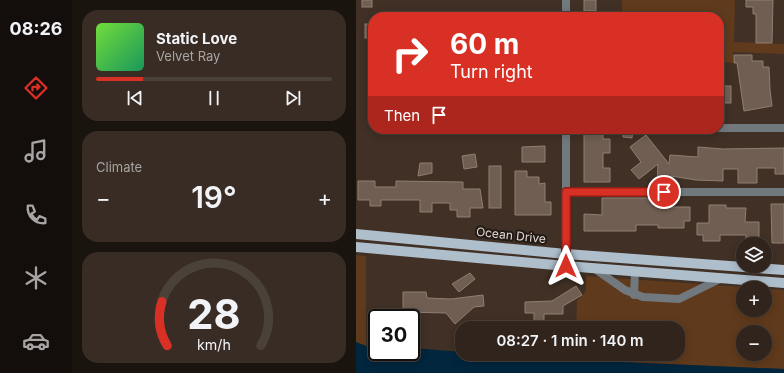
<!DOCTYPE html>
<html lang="en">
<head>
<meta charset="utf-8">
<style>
  :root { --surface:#30241c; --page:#382c25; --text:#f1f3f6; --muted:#a8a4a3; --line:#4b413b; --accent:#d93025 }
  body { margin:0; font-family:Inter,sans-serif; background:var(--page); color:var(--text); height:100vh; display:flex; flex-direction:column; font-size:15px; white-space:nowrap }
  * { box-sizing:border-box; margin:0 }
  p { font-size:13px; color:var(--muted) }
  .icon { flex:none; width:22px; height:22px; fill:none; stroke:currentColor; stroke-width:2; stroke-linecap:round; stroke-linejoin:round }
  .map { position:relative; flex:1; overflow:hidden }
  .details { display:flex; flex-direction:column; gap:10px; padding:10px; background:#1a140f; width:284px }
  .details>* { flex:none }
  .top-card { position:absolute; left:12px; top:12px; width:356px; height:122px; border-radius:16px; box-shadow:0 2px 10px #0003,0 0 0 1px var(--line); background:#d93025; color:#fff; overflow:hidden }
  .tools { position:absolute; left:380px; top:237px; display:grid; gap:8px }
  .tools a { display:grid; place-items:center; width:36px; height:36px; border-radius:50%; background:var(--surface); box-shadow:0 2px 10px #0003,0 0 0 1px var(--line); font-size:20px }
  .speed { position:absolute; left:12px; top:309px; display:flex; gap:8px; font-size:20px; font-weight:700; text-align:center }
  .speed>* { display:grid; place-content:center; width:52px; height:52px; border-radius:50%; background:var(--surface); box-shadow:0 2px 10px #0003,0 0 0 1px var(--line); line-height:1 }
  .speed .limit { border:2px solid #111; border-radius:6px; background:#fff; color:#111 }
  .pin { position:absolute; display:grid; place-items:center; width:34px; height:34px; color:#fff; margin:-17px; border:2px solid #fff; border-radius:50%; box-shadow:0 1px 4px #0007 }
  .me { position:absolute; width:44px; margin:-22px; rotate:0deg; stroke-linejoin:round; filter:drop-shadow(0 0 3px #0008) }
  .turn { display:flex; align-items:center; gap:14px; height:84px; padding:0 16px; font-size:18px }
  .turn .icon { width:52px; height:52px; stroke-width:2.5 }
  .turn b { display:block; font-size:28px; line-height:34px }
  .then { display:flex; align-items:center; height:38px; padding:0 16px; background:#0003; gap:8px; font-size:15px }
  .big { font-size:30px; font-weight:600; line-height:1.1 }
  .details .card { flex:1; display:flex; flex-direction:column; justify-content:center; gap:6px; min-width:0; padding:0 14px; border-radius:16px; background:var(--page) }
  .details .dial { align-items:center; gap:0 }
  .dial svg { height:104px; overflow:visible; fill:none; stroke:var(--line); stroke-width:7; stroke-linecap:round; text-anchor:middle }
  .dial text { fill:var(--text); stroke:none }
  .song { display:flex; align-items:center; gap:12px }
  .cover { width:48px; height:48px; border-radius:6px; background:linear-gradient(135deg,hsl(100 70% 55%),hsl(150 70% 35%)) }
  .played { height:4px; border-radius:2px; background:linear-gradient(90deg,var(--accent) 20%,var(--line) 20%) }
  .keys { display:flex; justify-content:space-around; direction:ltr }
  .heat { display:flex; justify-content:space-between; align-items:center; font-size:22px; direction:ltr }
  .trip { position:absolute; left:99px; top:321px; width:230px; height:40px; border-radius:16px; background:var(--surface); box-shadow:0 2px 10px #0003,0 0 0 1px var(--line); font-weight:600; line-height:40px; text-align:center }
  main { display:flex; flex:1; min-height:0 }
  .dock { display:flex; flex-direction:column; width:72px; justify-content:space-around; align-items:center; background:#130e0b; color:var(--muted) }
  .dock .icon { width:28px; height:28px }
  .dock .on { color:var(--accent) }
  .dock b { font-size:18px; color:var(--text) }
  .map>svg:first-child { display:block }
</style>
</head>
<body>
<main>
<nav class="dock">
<b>08:26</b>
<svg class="icon on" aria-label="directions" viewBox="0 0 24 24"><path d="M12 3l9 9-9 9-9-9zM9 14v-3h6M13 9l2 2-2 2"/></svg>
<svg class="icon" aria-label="music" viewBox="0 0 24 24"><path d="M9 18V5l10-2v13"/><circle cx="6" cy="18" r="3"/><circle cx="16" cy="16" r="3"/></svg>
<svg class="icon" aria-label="phone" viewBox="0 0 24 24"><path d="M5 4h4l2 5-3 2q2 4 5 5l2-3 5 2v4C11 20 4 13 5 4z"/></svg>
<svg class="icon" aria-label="climate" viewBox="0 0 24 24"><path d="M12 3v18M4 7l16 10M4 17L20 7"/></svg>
<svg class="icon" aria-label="car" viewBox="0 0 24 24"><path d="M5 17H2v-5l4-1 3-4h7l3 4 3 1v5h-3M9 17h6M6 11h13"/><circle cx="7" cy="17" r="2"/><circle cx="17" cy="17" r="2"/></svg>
</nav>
<section class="details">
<div class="card">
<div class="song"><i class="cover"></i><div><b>Static Love</b><p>Velvet Ray</p></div></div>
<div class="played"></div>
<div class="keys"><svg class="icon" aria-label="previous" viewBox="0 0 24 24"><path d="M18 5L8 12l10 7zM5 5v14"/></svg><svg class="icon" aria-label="pause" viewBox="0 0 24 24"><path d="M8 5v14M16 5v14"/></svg><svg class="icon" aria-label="next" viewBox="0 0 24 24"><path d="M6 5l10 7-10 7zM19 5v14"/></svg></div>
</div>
<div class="card"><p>Climate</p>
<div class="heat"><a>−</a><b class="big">19°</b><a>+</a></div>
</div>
<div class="card dial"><svg viewBox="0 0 100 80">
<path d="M14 69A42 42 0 1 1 86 69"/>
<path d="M14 69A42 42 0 0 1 10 35" stroke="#d93025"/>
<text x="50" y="56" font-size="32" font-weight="700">28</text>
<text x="50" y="72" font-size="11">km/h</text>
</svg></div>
</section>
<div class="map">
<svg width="428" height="373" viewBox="0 0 428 373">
  <rect width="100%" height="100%" fill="#403025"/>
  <g fill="#603a1c" fill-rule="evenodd">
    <polygon points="266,0 379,0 378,42 428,44 428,54 377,52 377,63 363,62 363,17 215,17 266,16"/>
    <polygon points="0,255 10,256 10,346 0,342"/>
    <path d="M 230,276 L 400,288 L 387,288 L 387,310 L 409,310 L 409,289 L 428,290 L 428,369 L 220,360 L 220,354 L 322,354 L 322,328 L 220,328 L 221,301 L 230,291 ZM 387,332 L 409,332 L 409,354 L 387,354 Z"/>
  </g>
  <polygon fill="#01263d" points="0,342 10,346 21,346 21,352 55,352 56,348 106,352 106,354 137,354 220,360 428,369 428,373 0,373"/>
  <g fill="#705e52" stroke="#907e71">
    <rect x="6" y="0" width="10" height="7"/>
    <rect x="228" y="0" width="12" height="11"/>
    <polygon points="390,0 417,0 416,43 400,43 400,14 397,14 397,7 390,7"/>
    <rect x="9" y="24" width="8" height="14"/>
    <polygon points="378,55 396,55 396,61 407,61 407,67 413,67 414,90 416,106 388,111 381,63 378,63"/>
    <rect x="363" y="86" width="12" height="17"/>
    <polygon points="228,129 247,129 247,139 254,139 254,153 247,153 247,168 254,168 254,182 228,182"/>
    <polygon points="267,129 277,129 276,138 267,137"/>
    <polygon points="290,135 313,164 314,155 342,157 342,147 367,149 428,148 428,174 419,174 419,168 401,168 401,183 382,183 382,169 367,169 367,181 340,180 315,176 315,186 301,186 302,164 283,179 275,170 285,162 274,147"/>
    <polygon points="189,146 189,162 166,162 166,147"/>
    <polygon points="119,154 121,167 108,169 106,156"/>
    <polygon points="64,163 76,163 76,173 62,176"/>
    <rect x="133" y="166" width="12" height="42"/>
    <polygon points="159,171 171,171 171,177 183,177 183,184 189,183 189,202 195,202 195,215 159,215"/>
    <polygon points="2,181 19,181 19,187 40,187 40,181 107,182 107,189 124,189 127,208 114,208 114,217 101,217 101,210 94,210 94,203 76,203 76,212 64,212 64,200 25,200 25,206 14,206 14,200 2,200"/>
    <polygon points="246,198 299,198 299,207 334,207 334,221 328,221 328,228 302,228 302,225 280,225 280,231 228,231 228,214 246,215"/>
    <polygon points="415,204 428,204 428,243 416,243"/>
    <polygon points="353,205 370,205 370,208 390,208 389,222 403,222 403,242 390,242 390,235 364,235 364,241 347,241 347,235 341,235 341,223 353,223"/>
    <polygon points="114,273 119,279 103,292 96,284"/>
    <polygon points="220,286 226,295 207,306 207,314 188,314 188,322 178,322 178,313 169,313 169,302 196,301"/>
    <polygon points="47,292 70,292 71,298 95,299 127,295 128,306 118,307 99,324 90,313 47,312"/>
  </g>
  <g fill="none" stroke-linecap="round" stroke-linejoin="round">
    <g stroke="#71797f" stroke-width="8">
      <polyline points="210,0 210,17"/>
      <polyline points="363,128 428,128"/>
      <polyline points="210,192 428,192"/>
      <polyline points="210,266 210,129"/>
      <polyline points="239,269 269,290 287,297 323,299 366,278"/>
      <polyline points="278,295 279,272"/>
    </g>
    <g stroke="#aebecb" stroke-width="10">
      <polyline points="0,234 210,254 428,270"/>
      <polyline points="0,247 210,266 428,283"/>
    </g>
  </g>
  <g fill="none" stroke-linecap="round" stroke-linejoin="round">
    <g stroke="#8d1f18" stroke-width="10">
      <polyline id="route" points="210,266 210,192 308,192"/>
    </g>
    <use href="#route" stroke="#d93025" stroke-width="7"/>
  </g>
  <g text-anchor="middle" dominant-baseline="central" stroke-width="4" stroke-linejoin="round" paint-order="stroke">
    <g font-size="12" fill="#e3d8d1" stroke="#211a15">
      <text transform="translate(155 235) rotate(6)">Ocean Drive</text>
    </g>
  </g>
</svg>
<div class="tools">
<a><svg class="icon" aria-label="layers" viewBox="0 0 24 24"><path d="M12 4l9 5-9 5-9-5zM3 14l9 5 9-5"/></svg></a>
<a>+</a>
<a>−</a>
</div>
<div class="speed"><div class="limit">30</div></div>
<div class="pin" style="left:308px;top:192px;background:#d93025"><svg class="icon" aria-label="arrive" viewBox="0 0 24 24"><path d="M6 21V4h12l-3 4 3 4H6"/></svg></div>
<svg class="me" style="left:210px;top:266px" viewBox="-20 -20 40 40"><path d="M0-17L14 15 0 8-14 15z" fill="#d93025" stroke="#fff" stroke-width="4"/></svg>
<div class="trip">08:27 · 1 min · 140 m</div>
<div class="top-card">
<div class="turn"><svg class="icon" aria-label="right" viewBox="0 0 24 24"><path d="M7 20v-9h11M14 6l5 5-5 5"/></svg><div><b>60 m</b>Turn right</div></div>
<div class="then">Then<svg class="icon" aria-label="arrive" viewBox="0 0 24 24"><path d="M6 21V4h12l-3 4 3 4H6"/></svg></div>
</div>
</div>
</main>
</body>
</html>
